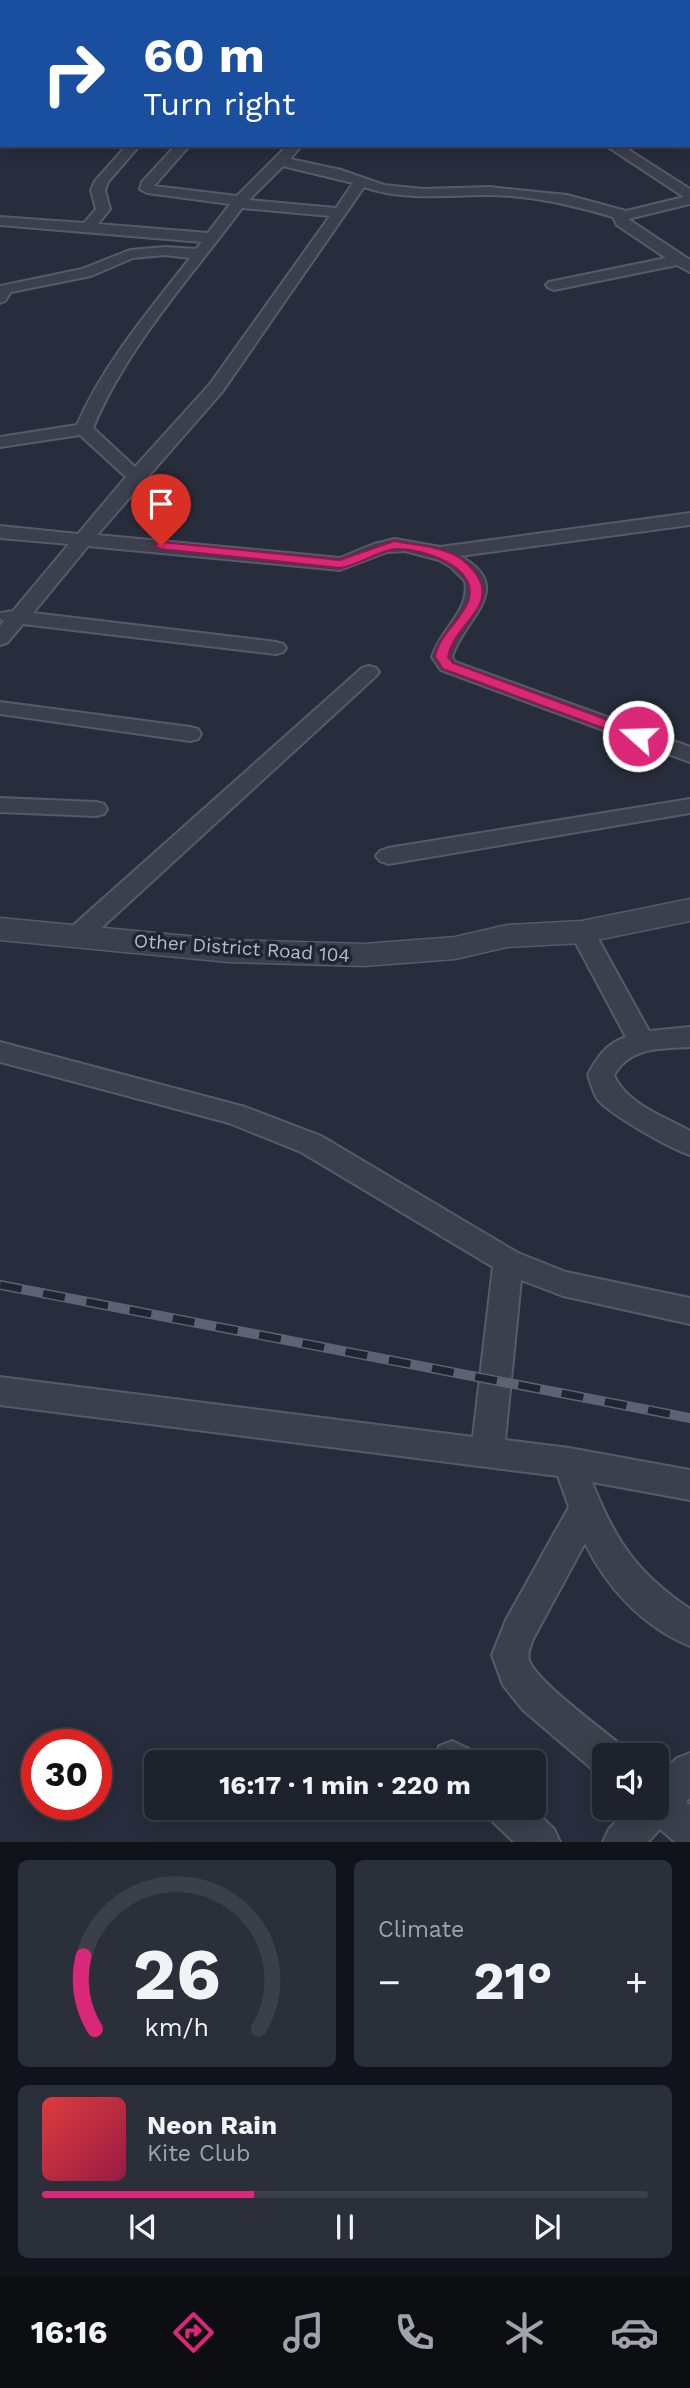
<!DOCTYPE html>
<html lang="en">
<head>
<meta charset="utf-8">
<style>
  :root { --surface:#1d222d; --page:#2a2f39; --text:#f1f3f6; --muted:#a0a4aa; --line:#3b3f49; --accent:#db2777 }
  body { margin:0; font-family:"Work Sans",sans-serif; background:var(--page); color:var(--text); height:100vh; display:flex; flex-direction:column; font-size:26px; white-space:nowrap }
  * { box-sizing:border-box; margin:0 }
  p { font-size:23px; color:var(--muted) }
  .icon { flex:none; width:38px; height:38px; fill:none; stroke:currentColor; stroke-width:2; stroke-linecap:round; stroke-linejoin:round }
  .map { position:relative; height:1842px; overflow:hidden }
  .sheet { display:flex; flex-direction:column; gap:18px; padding:18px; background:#101319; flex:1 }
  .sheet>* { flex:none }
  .top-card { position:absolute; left:0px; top:0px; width:691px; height:147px; box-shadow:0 4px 18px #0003,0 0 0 2px var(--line); background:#1a4fa0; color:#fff; overflow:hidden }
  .controls { position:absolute; left:592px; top:1743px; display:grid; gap:14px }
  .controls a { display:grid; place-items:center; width:77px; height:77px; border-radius:10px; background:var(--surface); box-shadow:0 4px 18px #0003,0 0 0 2px var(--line); font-size:35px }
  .speed { position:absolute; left:21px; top:1729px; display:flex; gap:14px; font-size:35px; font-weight:700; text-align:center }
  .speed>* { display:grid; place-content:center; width:91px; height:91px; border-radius:50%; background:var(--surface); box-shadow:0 4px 18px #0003,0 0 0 2px var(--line); line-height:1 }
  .speed .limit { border:10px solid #d22; background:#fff; color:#111 }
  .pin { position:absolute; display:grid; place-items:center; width:60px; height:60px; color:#fff; margin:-72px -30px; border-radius:50% 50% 50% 0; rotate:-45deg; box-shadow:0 0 7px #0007 }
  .pin .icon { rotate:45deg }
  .me { position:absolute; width:77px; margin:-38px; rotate:290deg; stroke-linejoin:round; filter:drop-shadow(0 0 5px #0008) }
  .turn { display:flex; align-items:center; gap:24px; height:147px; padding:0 28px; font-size:32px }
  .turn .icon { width:91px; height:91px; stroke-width:2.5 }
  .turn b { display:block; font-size:49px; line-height:60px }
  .big { font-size:52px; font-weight:700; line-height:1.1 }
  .sheet .widget { flex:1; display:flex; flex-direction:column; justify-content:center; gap:10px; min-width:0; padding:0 24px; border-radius:10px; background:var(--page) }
  .sheet .dial { align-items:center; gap:0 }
  .dial svg { height:182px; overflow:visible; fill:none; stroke:var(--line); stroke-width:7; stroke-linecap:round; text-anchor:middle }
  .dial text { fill:var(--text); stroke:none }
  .song { display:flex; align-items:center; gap:21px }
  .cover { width:84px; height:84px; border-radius:10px; background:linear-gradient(135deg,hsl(0 70% 55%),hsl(340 70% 35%)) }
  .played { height:7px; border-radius:4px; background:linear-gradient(90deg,var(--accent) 35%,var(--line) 35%) }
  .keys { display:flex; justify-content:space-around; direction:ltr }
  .heat { display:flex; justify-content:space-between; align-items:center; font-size:38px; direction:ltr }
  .sheet .tiles { flex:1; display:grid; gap:18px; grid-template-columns:1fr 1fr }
  .widget:last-child { grid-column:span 2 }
  .trip { position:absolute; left:144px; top:1750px; width:402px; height:70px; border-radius:10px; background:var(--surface); box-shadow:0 4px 18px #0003,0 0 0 2px var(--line); font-weight:700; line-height:70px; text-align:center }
  .tabs { display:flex; height:112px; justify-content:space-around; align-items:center; background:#0c0e12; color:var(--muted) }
  .tabs .icon { width:49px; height:49px }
  .tabs .active { color:var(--accent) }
  .tabs b { font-size:32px; color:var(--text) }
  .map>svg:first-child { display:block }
</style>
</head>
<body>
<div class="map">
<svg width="690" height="1842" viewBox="0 0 690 1842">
  <rect width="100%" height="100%" fill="#272d3c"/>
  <polygon fill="#495060" stroke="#333843" stroke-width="2" points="274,0 377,0 375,2 272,2"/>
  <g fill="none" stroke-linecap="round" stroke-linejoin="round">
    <g stroke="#565b67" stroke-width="4">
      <g id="minor">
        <polygon points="442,0 454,0 442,2"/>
        <path d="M 127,145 L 140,145 L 108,182 L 105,190 L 110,209 L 98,224 L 208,233 L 230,204 L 147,193 L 140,189 L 142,182 L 176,145 L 190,145 L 154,186 L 237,196 L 288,145 L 302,145 L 290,159 L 341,170 L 384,185 L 423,189 L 489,187 L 567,195 L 626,211 L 684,197 L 605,145 L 621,145 L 690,189 L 690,204 L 628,219 L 690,260 L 690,272 L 677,265 L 554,290 L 549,288 L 546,285 L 549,282 L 666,258 L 617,225 L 613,217 C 572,205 530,195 486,195 C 445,195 404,201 364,187 L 222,392 L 97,535 L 340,558 L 374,544 L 395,539 L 440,547 L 690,513 L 690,525 L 460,556 C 518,588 463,619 452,657 L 455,662 L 690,747 L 690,762 L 441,670 L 432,657 C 440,629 471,611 465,581 L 451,567 L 439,560 L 405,551 L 387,552 L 340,570 L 88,546 L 33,613 L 276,642 L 283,644 L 286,648 L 283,652 L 276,654 L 23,624 L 7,643 L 0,645 L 0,626 L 4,621 L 0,619 L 0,613 L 13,611 L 69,544 L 0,538 L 0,526 L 78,534 L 126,477 L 80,435 L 0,447 L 0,437 L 77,425 C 104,363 149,311 190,258 L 165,255 L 133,258 L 91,276 L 11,292 L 5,301 L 0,303 L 0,286 L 82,269 L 130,250 L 165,247 L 196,249 L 202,242 L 0,225 L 0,217 L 84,223 L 96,209 L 91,190 L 95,181 ZM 283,166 L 353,183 L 336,208 L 249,200 ZM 242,208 L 330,216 L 210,384 L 135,467 L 93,428 C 127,346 191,277 242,208 Z"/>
        <polygon points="369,666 376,668 379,672 376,676 86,942 77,945 68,942 65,936 68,930 362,668"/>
        <polygon points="0,702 190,727 198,729 201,734 198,739 190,741 0,714"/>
        <polygon points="0,798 96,802 104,804 107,809 104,814 96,816 0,812"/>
        <polygon points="690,799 690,813 388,864 380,861 376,856 380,851 388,848"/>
        <path d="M 582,924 L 591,926 L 649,1031 L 690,1027 L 690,1047 C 661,1049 631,1046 614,1075 C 625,1103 665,1117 690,1131 L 690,1155 C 669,1148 613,1116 599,1101 C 593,1094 591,1083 588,1075 C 597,1057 606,1044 626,1037 L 570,932 L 573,926 Z"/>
        <path d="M 0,1042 L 245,1107 L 321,1136 L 518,1253 L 566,1272 L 690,1298 L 690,1324 L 563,1296 L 521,1280 L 505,1440 L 569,1448 L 690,1470 L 690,1500 L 592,1482 C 615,1541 637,1573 690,1609 L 690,1646 C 643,1627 606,1587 585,1543 L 533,1639 C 531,1645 527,1653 529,1660 C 535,1680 598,1726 617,1742 L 622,1755 L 604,1755 L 604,1773 L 591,1768 L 523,1710 L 503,1685 L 492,1655 L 506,1620 L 569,1507 L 558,1476 L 0,1405 L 0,1377 L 473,1437 L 493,1267 L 301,1152 L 229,1123 L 0,1062 Z"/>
        <polygon points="452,1741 469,1749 474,1762 435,1762 439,1746"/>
        <polygon points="690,1753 690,1798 686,1802 690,1805 690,1842 675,1842 660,1829 648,1842 603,1842 609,1829 629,1808 656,1808 656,1779 677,1758"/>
        <polygon points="486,1808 532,1808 554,1829 560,1842 514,1842 492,1821"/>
      </g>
    </g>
    <g stroke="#565b67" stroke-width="3">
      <polygon id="tertiary" points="690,899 690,921 582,943 507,947 455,959 364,966 229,962 0,940 0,918 229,940 364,944 455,937 507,925 582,921"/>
    </g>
    <use href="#minor" fill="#3b404c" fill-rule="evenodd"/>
    <use href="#tertiary" fill="#3b404c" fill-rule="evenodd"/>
    <g stroke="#5d6373" stroke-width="10">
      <polyline id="rail" points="0,1285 690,1418"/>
    </g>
    <use href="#rail" stroke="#202532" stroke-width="7" stroke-dasharray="22" stroke-linecap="butt"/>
  </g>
  <path fill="#db2777" stroke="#8e194d" stroke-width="2" d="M 394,541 C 409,544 427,545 442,550 C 465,556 492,581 479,606 C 469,624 452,636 448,657 L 453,663 L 643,733 L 643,739 L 633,739 L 443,669 L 435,657 C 439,634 460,622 468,602 C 481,567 422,548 396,549 C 382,549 359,565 340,568 L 161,549 L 154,546 L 161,542 L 340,560 Z"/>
  <g text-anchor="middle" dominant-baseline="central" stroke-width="7" stroke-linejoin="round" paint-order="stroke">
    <g font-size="19" fill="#b7bbc7" stroke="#202532">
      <text transform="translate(242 948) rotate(4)">Other District Road 104</text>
    </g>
  </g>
</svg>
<div class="controls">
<a><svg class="icon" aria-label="sound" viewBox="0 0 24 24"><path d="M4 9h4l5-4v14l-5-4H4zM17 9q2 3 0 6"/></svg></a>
</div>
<div class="speed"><div class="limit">30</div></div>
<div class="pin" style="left:161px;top:546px;background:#d93025"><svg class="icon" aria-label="arrive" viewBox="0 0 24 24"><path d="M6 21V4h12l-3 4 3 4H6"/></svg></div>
<svg class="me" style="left:638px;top:736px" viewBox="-20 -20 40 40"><circle r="17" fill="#db2777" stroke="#fff" stroke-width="3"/><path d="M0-11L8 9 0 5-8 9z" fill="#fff"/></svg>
<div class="trip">16:17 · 1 min · 220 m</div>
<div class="top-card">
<div class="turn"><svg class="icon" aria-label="right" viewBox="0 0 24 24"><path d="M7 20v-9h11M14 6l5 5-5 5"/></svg><div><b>60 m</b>Turn right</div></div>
</div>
</div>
<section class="sheet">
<div class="tiles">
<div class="widget dial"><svg viewBox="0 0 100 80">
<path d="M14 69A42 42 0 1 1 86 69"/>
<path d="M14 69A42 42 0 0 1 9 37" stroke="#db2777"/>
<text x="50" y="56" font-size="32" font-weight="700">26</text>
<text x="50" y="72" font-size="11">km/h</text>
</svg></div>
<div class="widget"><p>Climate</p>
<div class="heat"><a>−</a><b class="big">21°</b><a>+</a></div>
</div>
<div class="widget">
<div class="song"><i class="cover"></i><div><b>Neon Rain</b><p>Kite Club</p></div></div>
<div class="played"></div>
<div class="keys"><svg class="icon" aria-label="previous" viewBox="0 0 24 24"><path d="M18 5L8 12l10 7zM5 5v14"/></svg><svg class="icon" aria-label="pause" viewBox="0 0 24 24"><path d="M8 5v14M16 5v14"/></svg><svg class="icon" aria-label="next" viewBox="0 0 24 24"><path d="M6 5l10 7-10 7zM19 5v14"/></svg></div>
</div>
</div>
</section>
<nav class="tabs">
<b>16:16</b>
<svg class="icon active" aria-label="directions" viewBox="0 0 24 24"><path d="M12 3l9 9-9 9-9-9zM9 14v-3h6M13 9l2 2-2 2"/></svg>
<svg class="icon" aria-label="music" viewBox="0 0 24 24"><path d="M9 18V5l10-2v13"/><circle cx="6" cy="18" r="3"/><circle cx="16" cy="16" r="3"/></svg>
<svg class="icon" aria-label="phone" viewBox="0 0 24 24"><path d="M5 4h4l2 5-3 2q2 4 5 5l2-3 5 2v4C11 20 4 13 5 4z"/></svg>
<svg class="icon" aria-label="climate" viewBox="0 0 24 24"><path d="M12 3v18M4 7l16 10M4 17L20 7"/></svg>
<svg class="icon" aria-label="car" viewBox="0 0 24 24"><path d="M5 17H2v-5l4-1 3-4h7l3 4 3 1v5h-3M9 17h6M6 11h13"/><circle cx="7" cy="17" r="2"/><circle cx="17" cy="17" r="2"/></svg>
</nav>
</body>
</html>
